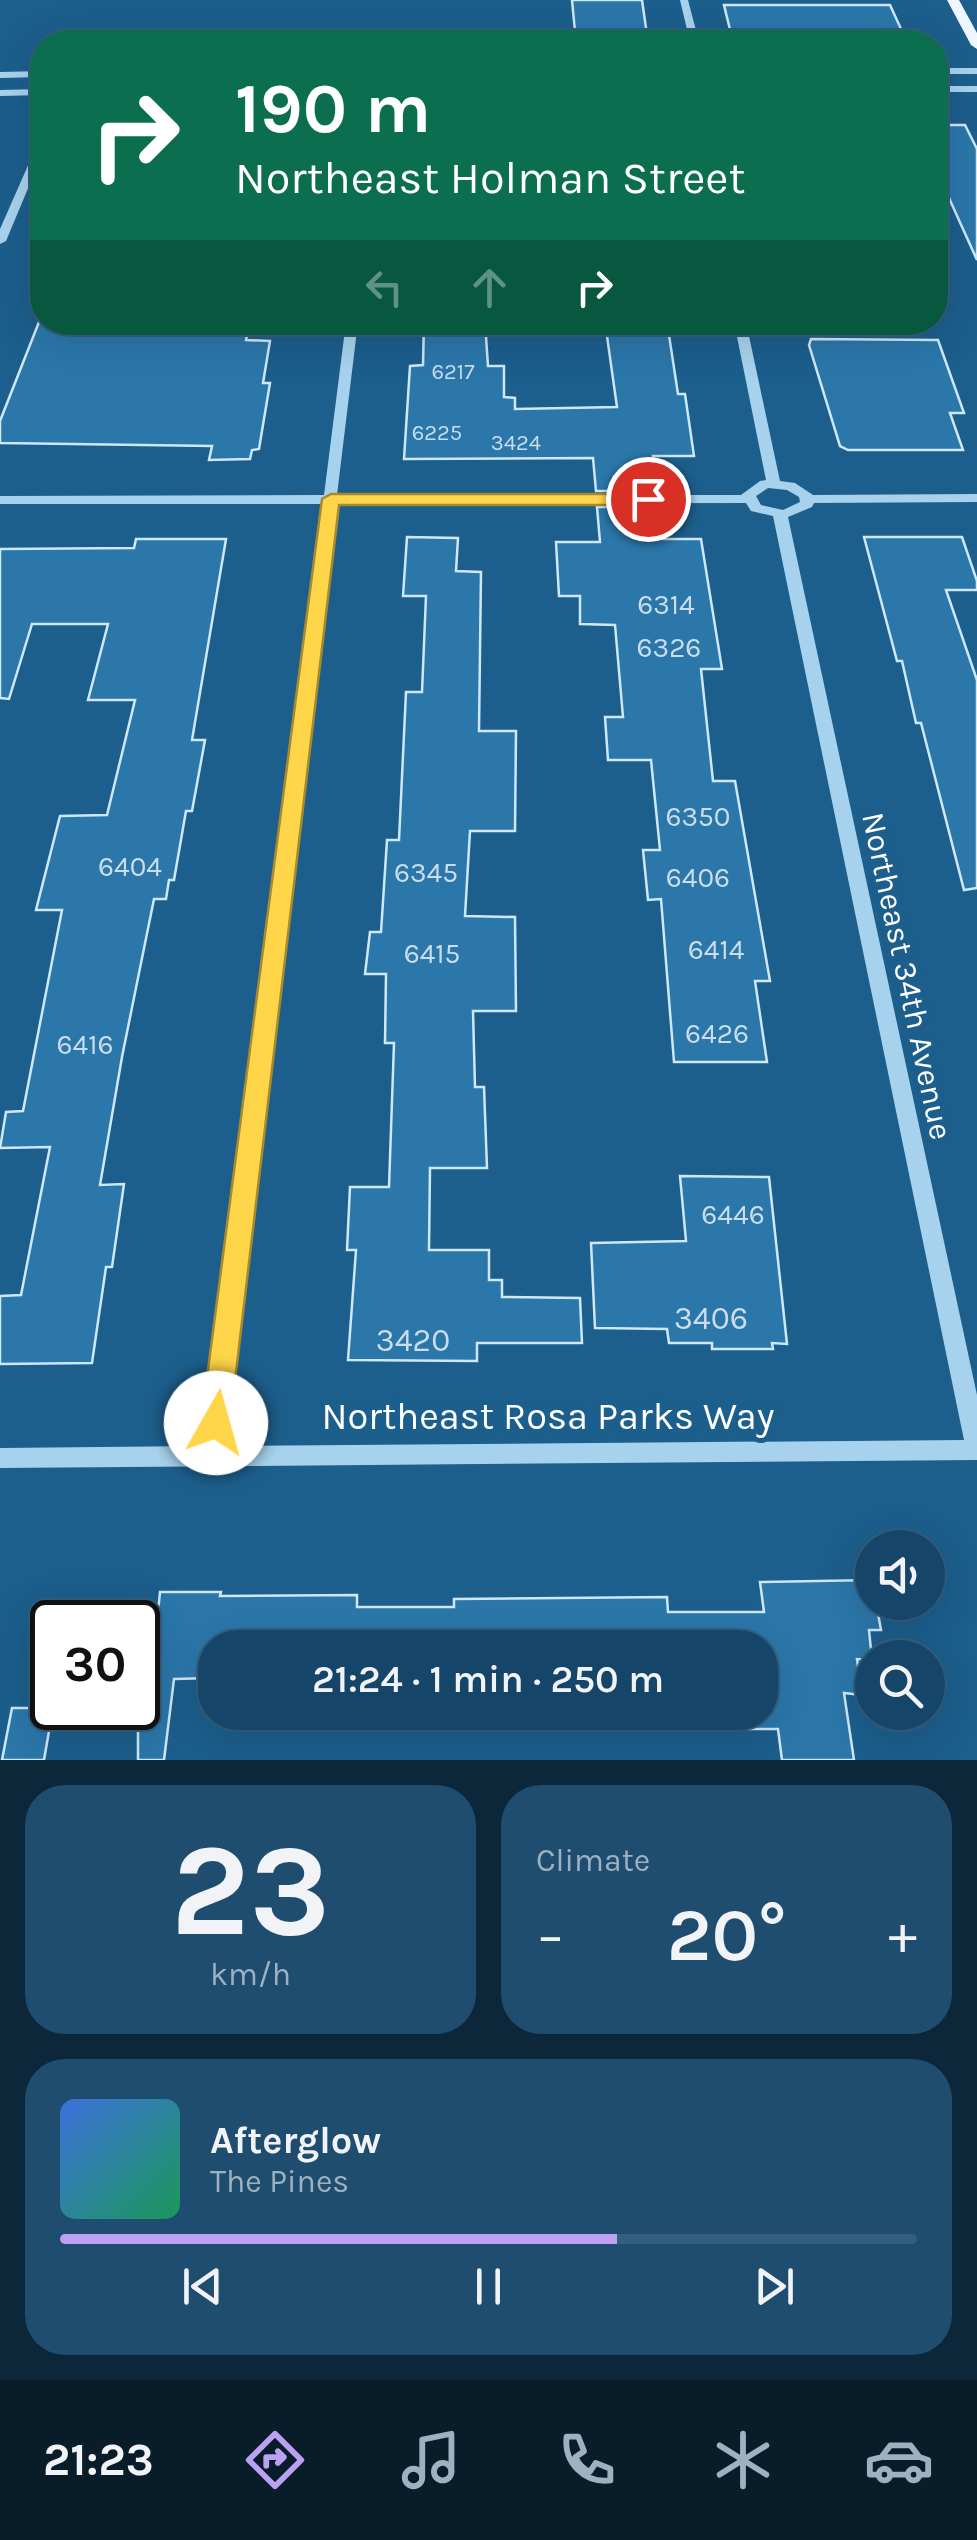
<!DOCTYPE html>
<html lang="en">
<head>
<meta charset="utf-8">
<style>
  :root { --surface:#154669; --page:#1e4d6f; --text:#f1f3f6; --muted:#9db1c0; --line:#345e7d; --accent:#bca0f2 }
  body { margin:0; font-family:Karla,sans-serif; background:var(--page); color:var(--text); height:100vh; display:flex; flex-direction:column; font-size:38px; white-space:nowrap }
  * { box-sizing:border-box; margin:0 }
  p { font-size:32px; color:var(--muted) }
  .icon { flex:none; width:55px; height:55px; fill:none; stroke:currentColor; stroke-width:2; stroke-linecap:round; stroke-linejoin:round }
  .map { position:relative; height:1760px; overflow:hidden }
  .drawer { display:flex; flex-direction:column; gap:25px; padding:25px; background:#0c263a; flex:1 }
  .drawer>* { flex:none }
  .banner { position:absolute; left:30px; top:30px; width:918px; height:305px; border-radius:40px; box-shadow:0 10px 40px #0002,0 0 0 2px var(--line); background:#0b6e4f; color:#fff; overflow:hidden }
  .controls { position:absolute; left:855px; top:1530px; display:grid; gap:20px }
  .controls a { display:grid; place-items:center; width:90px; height:90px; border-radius:50%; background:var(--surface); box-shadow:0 10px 40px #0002,0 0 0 2px var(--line); font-size:50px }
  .speed { position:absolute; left:30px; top:1600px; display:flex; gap:20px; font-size:50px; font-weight:700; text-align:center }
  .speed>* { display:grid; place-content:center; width:130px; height:130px; border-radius:50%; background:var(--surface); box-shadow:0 10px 40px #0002,0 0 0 2px var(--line); line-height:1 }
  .speed .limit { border:5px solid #111; border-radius:15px; background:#fff; color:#111 }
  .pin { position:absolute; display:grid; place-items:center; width:85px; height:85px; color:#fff; margin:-42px; border:5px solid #fff; border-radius:50%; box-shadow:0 2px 10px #0007 }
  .me { position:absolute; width:110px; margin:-55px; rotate:7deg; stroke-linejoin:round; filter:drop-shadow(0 0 8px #0008) }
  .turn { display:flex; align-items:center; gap:35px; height:210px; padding:0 40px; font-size:45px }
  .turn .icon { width:130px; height:130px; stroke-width:2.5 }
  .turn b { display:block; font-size:70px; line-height:85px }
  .lanes { display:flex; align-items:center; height:95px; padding:0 40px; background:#0003; justify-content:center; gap:50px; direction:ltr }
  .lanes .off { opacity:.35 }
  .big { font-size:75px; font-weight:600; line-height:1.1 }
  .drawer .card { flex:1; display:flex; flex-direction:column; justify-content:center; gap:15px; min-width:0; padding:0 35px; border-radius:40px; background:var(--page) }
  .drawer .dial { align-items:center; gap:0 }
  .dial b { font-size:130px; line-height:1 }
  .song { display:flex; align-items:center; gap:30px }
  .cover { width:120px; height:120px; border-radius:15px; background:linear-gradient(135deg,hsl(220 70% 55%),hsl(150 70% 35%)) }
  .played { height:10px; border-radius:5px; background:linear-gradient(90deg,var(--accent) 65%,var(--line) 65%) }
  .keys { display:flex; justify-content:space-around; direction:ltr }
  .heat { display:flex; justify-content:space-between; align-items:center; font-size:55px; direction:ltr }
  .drawer .tiles { flex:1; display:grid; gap:25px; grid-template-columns:1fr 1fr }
  .card:last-child { grid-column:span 2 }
  .trip { position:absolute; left:198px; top:1630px; width:580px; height:100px; border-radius:40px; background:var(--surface); box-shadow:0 10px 40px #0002,0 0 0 2px var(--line); font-weight:600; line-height:100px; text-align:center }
  .tabs { display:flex; height:160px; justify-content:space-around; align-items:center; background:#081c2a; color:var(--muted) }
  .tabs .icon { width:70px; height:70px }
  .tabs .active { color:var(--accent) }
  .tabs b { font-size:45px; color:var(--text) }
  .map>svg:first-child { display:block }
</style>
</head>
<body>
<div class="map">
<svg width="977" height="1760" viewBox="0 0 977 1760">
  <rect width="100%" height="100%" fill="#1c5e8c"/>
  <g fill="#2b77aa" stroke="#cde8f9" stroke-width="2.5">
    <polygon points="572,0 642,0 648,42 576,42"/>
    <polygon points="724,5 890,5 907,42 733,42"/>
    <polygon points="935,125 965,125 977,149 977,260 935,167"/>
    <polygon points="39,322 250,322 246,340 270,341 263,383 270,383 259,449 252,450 250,459 209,460 212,446 0,443 0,421"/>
    <polygon points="424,322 485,322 488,366 504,366 504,397 515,398 515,409 617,407 605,322 667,322 678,394 685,394 694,456 653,456 657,491 596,491 593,458 404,459 410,366 423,365"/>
    <polygon points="811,339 938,340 964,413 950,413 963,450 848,450 840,446 809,345"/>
    <polygon points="597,507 659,507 663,539 701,539 722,669 701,669 713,781 735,781 770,981 755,981 767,1062 674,1062 661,899 648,900 643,850 660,850 651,760 608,760 605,717 623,717 615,625 580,624 580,596 559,596 556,542 600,542"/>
    <polygon points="407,537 458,538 456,571 481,572 479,731 516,731 515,831 470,831 465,916 515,917 516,1011 473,1011 475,1087 484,1087 487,1168 430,1168 429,1250 489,1250 489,1280 502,1280 502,1297 580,1298 582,1343 477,1343 477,1361 348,1360 356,1250 347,1250 350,1187 389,1187 394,1043 385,1043 386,974 365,974 370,932 381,932 387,840 399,840 406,692 422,692 426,596 403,596"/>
    <polygon points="864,537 962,537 977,581 977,590 946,590 977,680 977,888 964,890 921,723 916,723 902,661 897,661"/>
    <polygon points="136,539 226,539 192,740 205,740 192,811 186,811 174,880 169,880 166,899 154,899 122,1057 100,1185 124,1184 112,1267 106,1267 92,1363 0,1364 0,1296 21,1295 50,1147 0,1148 6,1112 23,1111 62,910 36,910 60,816 107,815 135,700 88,700 108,624 32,624 9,699 0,698 0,549 134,548"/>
    <polygon points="680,1176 769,1177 787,1344 772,1343 773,1349 712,1349 712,1343 669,1343 667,1329 595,1328 591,1243 686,1241"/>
    <polygon points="872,1580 872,1602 876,1602 881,1630 869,1630 872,1660 857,1659 862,1695 844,1693 854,1760 782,1760 778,1729 606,1729 606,1712 760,1712 760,1648 215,1648 212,1678 174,1679 164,1760 138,1760 138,1612 158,1612 160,1592 221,1592 220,1596 357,1595 357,1607 454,1607 454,1599 667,1597 668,1612 764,1612 760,1582"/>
    <polygon points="12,1708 53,1708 44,1760 2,1760"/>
  </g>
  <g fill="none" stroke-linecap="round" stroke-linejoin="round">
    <g fill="#a7d2ed" fill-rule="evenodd">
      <polygon points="680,0 688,0 699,42 690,42"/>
      <rect x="935" y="68" width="42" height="6"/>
      <polygon points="42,71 42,77 0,78 0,72"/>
      <rect x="935" y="86" width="42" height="6"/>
      <polygon points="42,89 42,95 0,96 0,90"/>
      <polygon points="42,142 42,155 6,241 0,244 0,229 37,145"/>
      <path d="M 346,322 L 358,322 L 337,495 L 741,495 L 760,481 L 766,480 L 734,322 L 746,322 L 780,481 L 795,483 L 813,495 L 977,494 L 977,502 L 814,503 L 812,507 L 788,517 L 977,1395 L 977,1460 L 0,1468 L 0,1448 L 201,1446 L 323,504 L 0,504 L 0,496 L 324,495 ZM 768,488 L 787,490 L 799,497 L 800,502 L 783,510 L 761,505 L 756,496 ZM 746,503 L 751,511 L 773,516 L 964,1440 L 224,1446 L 336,504 Z"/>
    </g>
    <polygon fill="#eef7ff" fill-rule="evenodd" points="947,0 959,0 977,33 977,49 971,45"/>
  </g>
  <polygon fill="#ffd54a" stroke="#a68a30" stroke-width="2.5" points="331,494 648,494 657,499 648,505 339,505 230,1423 226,1432 216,1436 205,1432 201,1423 322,499"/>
  <g text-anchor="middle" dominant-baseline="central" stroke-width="10" stroke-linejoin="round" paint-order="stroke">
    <g font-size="22" fill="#caddea">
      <text x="453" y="372">6217</text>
      <text x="437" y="433">6225</text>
      <text x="516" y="443">3424</text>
    </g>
    <g font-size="28" fill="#caddea">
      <text x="666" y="604">6314</text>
      <text x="669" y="647">6326</text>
      <text x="698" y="816">6350</text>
      <text x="130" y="866">6404</text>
      <text x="426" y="872">6345</text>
      <text x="698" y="877">6406</text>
      <text x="716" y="949">6414</text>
      <text x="432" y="953">6415</text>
      <text x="717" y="1033">6426</text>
      <text x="85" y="1044">6416</text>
      <text x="733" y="1214">6446</text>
    </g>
    <g font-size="32" fill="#fff" stroke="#1c5e8c">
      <text transform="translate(907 976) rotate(78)">Northeast 34th Avenue</text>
    </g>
    <g font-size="32" fill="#caddea">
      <text x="711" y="1318">3406</text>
      <text x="413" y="1340">3420</text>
    </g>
    <g font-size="38" fill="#fff" stroke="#1c5e8c">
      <text x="548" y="1416">Northeast Rosa Parks Way</text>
    </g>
  </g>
</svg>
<div class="controls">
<a><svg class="icon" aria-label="sound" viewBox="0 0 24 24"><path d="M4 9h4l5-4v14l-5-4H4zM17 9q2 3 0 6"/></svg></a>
<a><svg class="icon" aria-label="search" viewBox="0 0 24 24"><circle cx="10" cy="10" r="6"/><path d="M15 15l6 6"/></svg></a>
</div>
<div class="speed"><div class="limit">30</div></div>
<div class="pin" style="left:648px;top:499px;background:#d93025"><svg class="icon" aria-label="arrive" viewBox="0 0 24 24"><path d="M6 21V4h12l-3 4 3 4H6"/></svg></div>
<svg class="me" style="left:216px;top:1423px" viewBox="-20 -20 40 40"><circle r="19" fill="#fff"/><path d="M0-13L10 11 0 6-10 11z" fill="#ffd54a"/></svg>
<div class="trip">21:24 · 1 min · 250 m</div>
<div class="banner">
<div class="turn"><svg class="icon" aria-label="right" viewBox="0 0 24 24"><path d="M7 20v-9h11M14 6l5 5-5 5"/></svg><div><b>190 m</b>Northeast Holman Street</div></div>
<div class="lanes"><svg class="icon off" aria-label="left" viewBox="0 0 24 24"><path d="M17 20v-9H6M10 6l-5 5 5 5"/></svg><svg class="icon off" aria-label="ahead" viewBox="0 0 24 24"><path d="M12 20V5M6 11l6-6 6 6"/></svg><svg class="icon" aria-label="right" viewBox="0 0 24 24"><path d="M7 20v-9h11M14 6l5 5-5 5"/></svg></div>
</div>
</div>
<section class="drawer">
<div class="tiles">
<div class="card dial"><b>23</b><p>km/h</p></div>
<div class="card"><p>Climate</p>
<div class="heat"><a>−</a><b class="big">20°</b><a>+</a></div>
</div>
<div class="card">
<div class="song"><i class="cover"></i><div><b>Afterglow</b><p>The Pines</p></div></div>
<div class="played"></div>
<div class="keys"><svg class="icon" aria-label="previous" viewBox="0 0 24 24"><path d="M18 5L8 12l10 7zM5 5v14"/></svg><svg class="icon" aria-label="pause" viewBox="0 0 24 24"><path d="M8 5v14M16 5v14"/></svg><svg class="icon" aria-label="next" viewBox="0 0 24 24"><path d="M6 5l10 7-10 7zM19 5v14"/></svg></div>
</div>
</div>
</section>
<nav class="tabs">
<b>21:23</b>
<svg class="icon active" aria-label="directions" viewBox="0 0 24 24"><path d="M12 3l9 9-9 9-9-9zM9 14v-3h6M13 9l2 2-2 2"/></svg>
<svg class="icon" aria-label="music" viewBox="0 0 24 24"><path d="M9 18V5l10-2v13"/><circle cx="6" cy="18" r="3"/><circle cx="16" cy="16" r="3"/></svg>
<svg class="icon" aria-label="phone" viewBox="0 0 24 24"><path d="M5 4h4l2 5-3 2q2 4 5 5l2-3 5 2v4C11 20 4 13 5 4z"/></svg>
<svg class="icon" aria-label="climate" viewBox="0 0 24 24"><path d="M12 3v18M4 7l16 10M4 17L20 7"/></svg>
<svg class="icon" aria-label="car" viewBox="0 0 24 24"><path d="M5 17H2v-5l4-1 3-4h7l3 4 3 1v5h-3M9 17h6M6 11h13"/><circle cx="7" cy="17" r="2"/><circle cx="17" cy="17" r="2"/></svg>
</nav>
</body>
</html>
